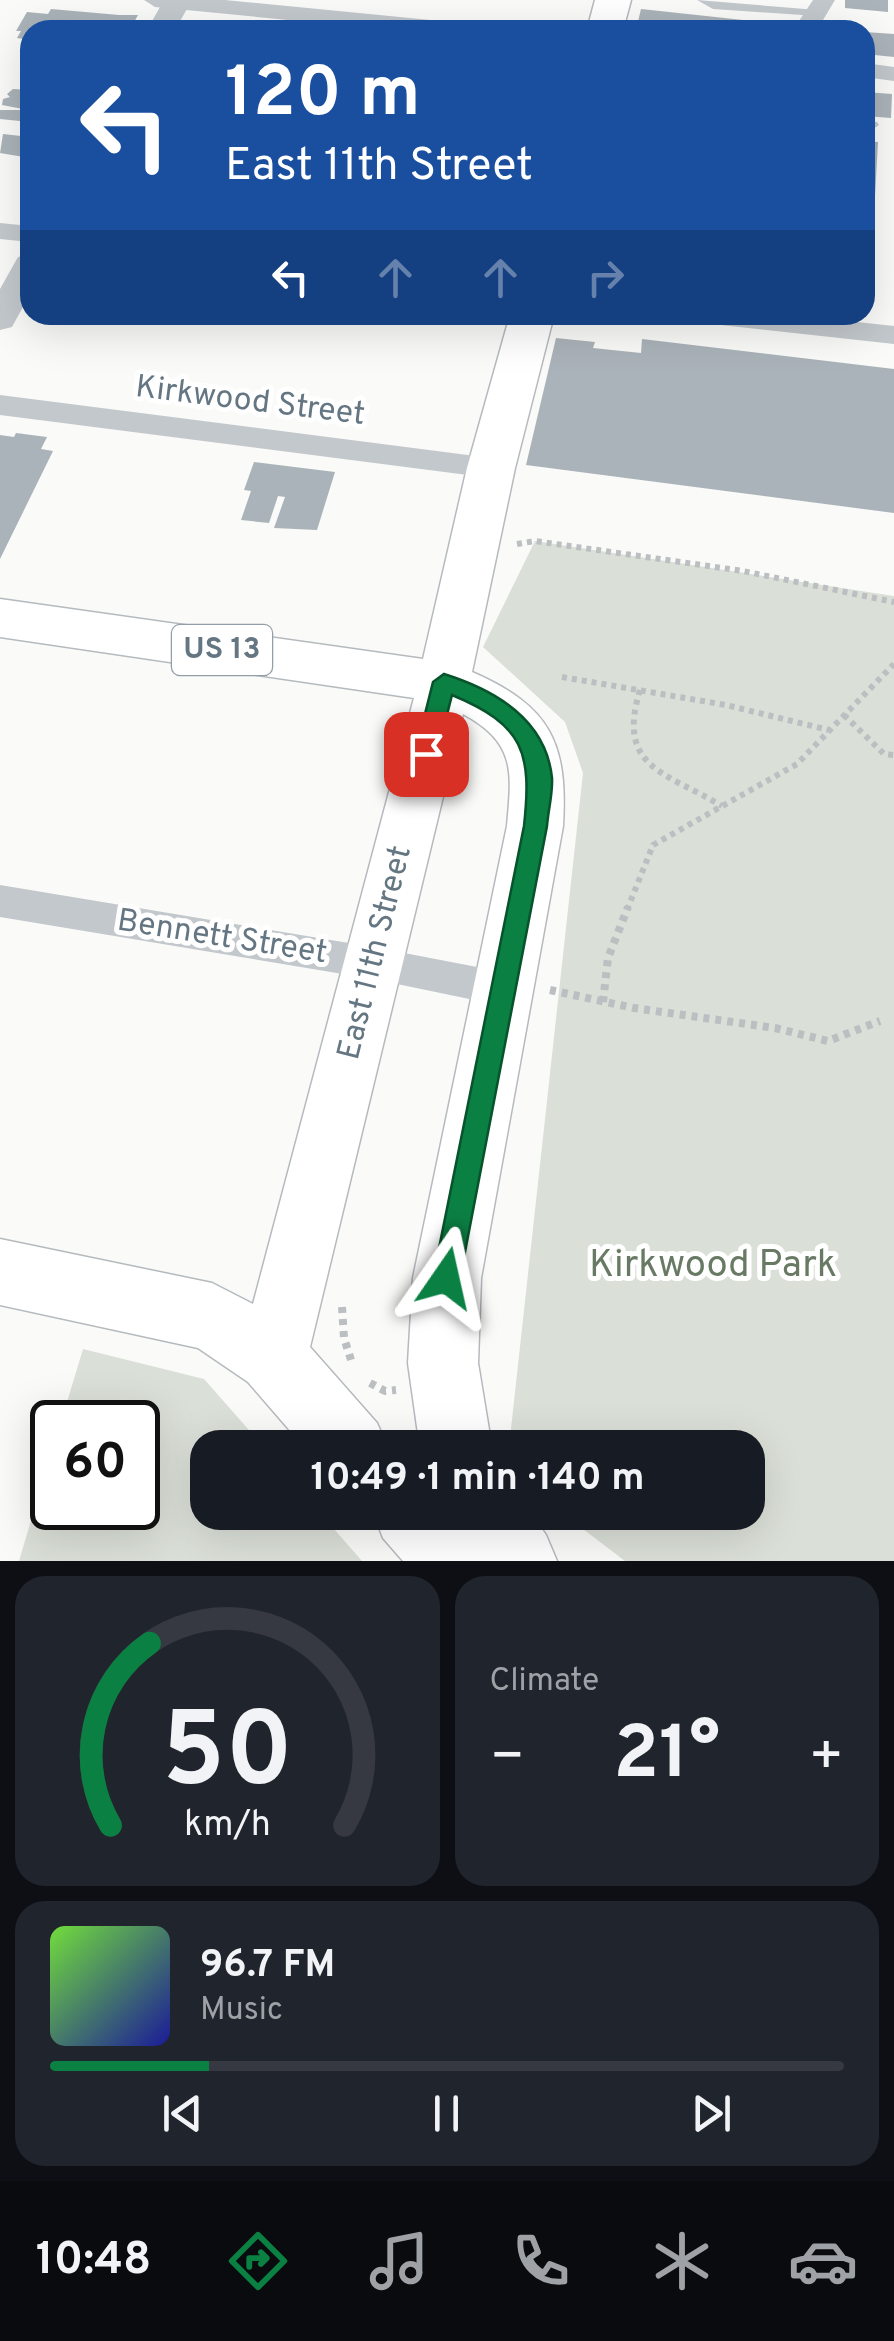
<!DOCTYPE html>
<html lang="en">
<head>
<meta charset="utf-8">
<style>
  :root { --surface:#171b24; --page:#20242c; --text:#f1f3f6; --muted:#9ea1a6; --line:#363941; --accent:#0b8043 }
  body { margin:0; font-family:Overpass,sans-serif; background:var(--page); color:var(--text); height:100vh; display:flex; flex-direction:column; font-size:38px; white-space:nowrap }
  * { box-sizing:border-box; margin:0 }
  p { font-size:32px; color:var(--muted) }
  .icon { flex:none; width:55px; height:55px; fill:none; stroke:currentColor; stroke-width:2; stroke-linecap:round; stroke-linejoin:round }
  .map { position:relative; height:1561px; overflow:hidden }
  .drawer { display:flex; flex-direction:column; gap:15px; padding:15px; background:#0d0f14; flex:1 }
  .drawer>* { flex:none }
  .top-card { position:absolute; left:20px; top:20px; width:855px; height:305px; border-radius:30px; box-shadow:0 10px 40px #0002; background:#1a4fa0; color:#fff; overflow:hidden }
  .speed { position:absolute; left:30px; top:1400px; display:flex; gap:20px; font-size:50px; font-weight:700; text-align:center }
  .speed>* { display:grid; place-content:center; width:130px; height:130px; border-radius:50%; background:var(--surface); box-shadow:0 10px 40px #0002; line-height:1 }
  .speed .limit { border:5px solid #111; border-radius:15px; background:#fff; color:#111 }
  .pin { position:absolute; display:grid; place-items:center; width:85px; height:85px; color:#fff; margin:-42px; border-radius:20px; box-shadow:0 5px 15px #0006 }
  .me { position:absolute; width:110px; margin:-55px; rotate:11deg; stroke-linejoin:round; filter:drop-shadow(0 0 8px #0008) }
  .turn { display:flex; align-items:center; gap:35px; height:210px; padding:0 40px; font-size:45px }
  .turn .icon { width:130px; height:130px; stroke-width:2.5 }
  .turn b { display:block; font-size:70px; line-height:85px }
  .lanes { display:flex; align-items:center; height:95px; padding:0 40px; background:#0003; justify-content:center; gap:50px; direction:ltr }
  .lanes .off { opacity:.35 }
  .big { font-size:75px; font-weight:700; line-height:1.1 }
  .drawer .tile { flex:1; display:flex; flex-direction:column; justify-content:center; gap:15px; min-width:0; padding:0 35px; border-radius:30px; background:var(--page) }
  .drawer .dial { align-items:center; gap:0 }
  .dial svg { height:260px; overflow:visible; fill:none; stroke:var(--line); stroke-width:7; stroke-linecap:round; text-anchor:middle }
  .dial text { fill:var(--text); stroke:none }
  .song { display:flex; align-items:center; gap:30px }
  .cover { width:120px; height:120px; border-radius:15px; background:linear-gradient(135deg,hsl(100 70% 55%),hsl(240 70% 35%)) }
  .played { height:10px; border-radius:5px; background:linear-gradient(90deg,var(--accent) 20%,var(--line) 20%) }
  .keys { display:flex; justify-content:space-around; direction:ltr }
  .heat { display:flex; justify-content:space-between; align-items:center; font-size:55px; direction:ltr }
  .drawer .tiles { flex:1; display:grid; gap:15px; grid-template-columns:1fr 1fr }
  .tile:last-child { grid-column:span 2 }
  .trip { position:absolute; left:190px; top:1430px; width:575px; height:100px; border-radius:30px; background:var(--surface); box-shadow:0 10px 40px #0002; font-weight:700; line-height:100px; text-align:center }
  .tab-bar { display:flex; height:160px; justify-content:space-around; align-items:center; background:#090b0e; color:var(--muted) }
  .tab-bar .icon { width:70px; height:70px }
  .tab-bar .selected { color:var(--accent) }
  .tab-bar b { font-size:45px; color:var(--text) }
  .map>svg:first-child { display:block }
</style>
</head>
<body>
<div class="map">
<svg width="894" height="1561" viewBox="0 0 894 1561">
  <rect width="100%" height="100%" fill="#fafaf8"/>
  <g fill="#dadfd7">
    <polygon points="535,541 894,596 894,1561 625,1561 562,1513 748,1512 748,1448 509,1447 583,773 565,722 483,647"/>
    <polygon points="83,1349 204,1379 264,1447 208,1448 208,1512 320,1513 362,1561 19,1561 52,1450 52,1508 138,1508 138,1422 61,1422"/>
  </g>
  <g fill="#aab3b9">
    <polygon points="845,0 888,0 888,12 845,8"/>
    <polygon points="51,9 119,15 138,15 132,26 124,30 30,30 30,40 17,38 21,31 16,31 27,12 48,14"/>
    <polygon points="641,9 780,24 779,30 636,30"/>
    <polygon points="865,32 894,34 894,57 865,54"/>
    <polygon points="13,89 30,90 30,122 0,119 0,110 28,110 2,105 3,99 10,97 7,94"/>
    <polygon points="865,92 892,94 891,118 865,116"/>
    <polygon points="3,134 30,137 30,158 0,153"/>
    <polygon points="865,141 878,142 872,251 865,251"/>
    <polygon points="556,338 595,342 593,348 641,353 642,339 894,369 894,513 526,465"/>
    <polygon points="16,433 47,437 41,449 53,451 0,559 0,435 14,437"/>
    <polygon points="254,462 335,472 317,530 274,528 285,497 278,496 269,523 241,520 251,491 244,490"/>
  </g>
  <g fill="none" stroke-linecap="round" stroke-linejoin="round">
    <g stroke="#b5babe" stroke-width="3">
      <g id="primary">
        <polygon points="595,0 631,0 623,30 587,30"/>
        <path d="M 510,315 L 554,315 L 515,468 L 472,672 C 550,706 568,742 563,826 L 481,1278 L 478,1363 L 492,1448 L 420,1448 L 408,1363 L 413,1278 L 507,826 C 512,771 516,743 463,714 L 310,1347 L 377,1423 L 388,1448 L 305,1448 L 248,1382 L 198,1348 L 0,1305 L 0,1239 L 212,1283 L 253,1304 L 414,698 L 0,637 L 0,599 L 423,659 L 467,468 Z"/>
        <polygon points="373,1512 530,1512 546,1535 557,1561 403,1561 383,1538"/>
      </g>
    </g>
    <g stroke="#bbbfc2" stroke-width="6" stroke-dasharray="5 5" stroke-linecap="butt">
      <polyline points="517,544 535,541 743,571 894,602"/>
      <polyline points="562,677 726,705 829,730"/>
      <path d="M 640,690 C 616,768 665,772 722,806"/>
      <polyline points="844,715 884,754 894,755"/>
      <polyline points="627,910 653,845 797,764 894,664"/>
    </g>
    <g stroke="#bbbfc2" stroke-width="8" stroke-dasharray="6 6" stroke-linecap="butt">
      <polyline points="550,990 634,1008 775,1028 828,1041 880,1021"/>
      <polyline points="603,1002 608,958 628,907"/>
      <polyline points="342,1307 344,1338 352,1363"/>
      <polyline points="370,1383 385,1391 396,1390"/>
    </g>
    <g fill="#c3c8cc" fill-rule="evenodd">
      <polygon points="697,0 817,10 823,13 817,16 713,9"/>
      <polygon points="865,120 877,122 879,125 873,129 865,128"/>
    </g>
    <g fill="#c3c8cc" fill-rule="evenodd">
      <polygon points="144,0 225,0 461,23 473,30 391,30 155,7"/>
      <polygon points="813,0 835,0 817,30 793,30"/>
      <polygon points="865,63 894,67 894,81 865,77"/>
      <polygon points="0,223 30,226 30,242 0,239"/>
      <polygon points="698,315 792,315 894,326 894,344 712,324 702,321"/>
      <polygon points="0,395 491,458 502,461 506,468 502,475 491,478 0,415"/>
      <polygon points="0,885 373,947 503,972 517,977 522,989 517,1001 503,1006 373,979 0,917"/>
    </g>
    <g fill="#c3c8cc" fill-rule="evenodd">
      <polygon points="164,0 192,0 175,30 147,30"/>
      <polygon points="30,254 30,294 12,327 0,330 0,289 18,257"/>
    </g>
    <use href="#primary" fill="#fff" fill-rule="evenodd"/>
  </g>
  <path fill="#0b8043" stroke="#07532c" stroke-width="2.5" d="M 444,674 C 495,690 546,719 552,778 C 553,793 548,811 547,826 L 460,1278 L 456,1288 L 446,1292 L 437,1288 L 433,1278 L 524,826 C 532,752 524,725 452,695 L 437,754 L 426,763 L 418,761 L 415,754 L 433,682 Z"/>
  <g text-anchor="middle" dominant-baseline="central" stroke-width="10" stroke-linejoin="round" paint-order="stroke">
    <rect fill="#fff" stroke="#939fa8" stroke-width="2.5" x="172" y="625" width="100" height="50" rx="8"/>
    <g font-size="30" font-weight="bold" fill="#657683">
      <text x="222" y="650">US 13</text>
    </g>
    <g font-size="32" fill="#657683" stroke="#fff">
      <text transform="translate(250 402) rotate(7)">Kirkwood Street</text>
      <text transform="translate(222 938) rotate(9)">Bennett Street</text>
      <text transform="translate(376 953) rotate(-76)">East 11th Street</text>
    </g>
    <g font-size="38" fill="#687a64" stroke="#fff">
      <text x="713" y="1266">Kirkwood Park</text>
    </g>
  </g>
</svg>
<div class="speed"><div class="limit">60</div></div>
<div class="pin" style="left:426px;top:754px;background:#d93025"><svg class="icon" aria-label="arrive" viewBox="0 0 24 24"><path d="M6 21V4h12l-3 4 3 4H6"/></svg></div>
<svg class="me" style="left:446px;top:1278px" viewBox="-20 -20 40 40"><path d="M0-17L14 15 0 8-14 15z" fill="#0b8043" stroke="#fff" stroke-width="4"/></svg>
<div class="trip">10:49 · 1 min · 140 m</div>
<div class="top-card">
<div class="turn"><svg class="icon" aria-label="left" viewBox="0 0 24 24"><path d="M17 20v-9H6M10 6l-5 5 5 5"/></svg><div><b>120 m</b>East 11th Street</div></div>
<div class="lanes"><svg class="icon" aria-label="left" viewBox="0 0 24 24"><path d="M17 20v-9H6M10 6l-5 5 5 5"/></svg><svg class="icon off" aria-label="ahead" viewBox="0 0 24 24"><path d="M12 20V5M6 11l6-6 6 6"/></svg><svg class="icon off" aria-label="ahead" viewBox="0 0 24 24"><path d="M12 20V5M6 11l6-6 6 6"/></svg><svg class="icon off" aria-label="right" viewBox="0 0 24 24"><path d="M7 20v-9h11M14 6l5 5-5 5"/></svg></div>
</div>
</div>
<section class="drawer">
<div class="tiles">
<div class="tile dial"><svg viewBox="0 0 100 80">
<path d="M14 69A42 42 0 1 1 86 69"/>
<path d="M14 69A42 42 0 0 1 26 13" stroke="#0b8043"/>
<text x="50" y="56" font-size="32" font-weight="700">50</text>
<text x="50" y="72" font-size="11">km/h</text>
</svg></div>
<div class="tile"><p>Climate</p>
<div class="heat"><a>−</a><b class="big">21°</b><a>+</a></div>
</div>
<div class="tile">
<div class="song"><i class="cover"></i><div><b>96.7 FM</b><p>Music</p></div></div>
<div class="played"></div>
<div class="keys"><svg class="icon" aria-label="previous" viewBox="0 0 24 24"><path d="M18 5L8 12l10 7zM5 5v14"/></svg><svg class="icon" aria-label="pause" viewBox="0 0 24 24"><path d="M8 5v14M16 5v14"/></svg><svg class="icon" aria-label="next" viewBox="0 0 24 24"><path d="M6 5l10 7-10 7zM19 5v14"/></svg></div>
</div>
</div>
</section>
<nav class="tab-bar">
<b>10:48</b>
<svg class="icon selected" aria-label="directions" viewBox="0 0 24 24"><path d="M12 3l9 9-9 9-9-9zM9 14v-3h6M13 9l2 2-2 2"/></svg>
<svg class="icon" aria-label="music" viewBox="0 0 24 24"><path d="M9 18V5l10-2v13"/><circle cx="6" cy="18" r="3"/><circle cx="16" cy="16" r="3"/></svg>
<svg class="icon" aria-label="phone" viewBox="0 0 24 24"><path d="M5 4h4l2 5-3 2q2 4 5 5l2-3 5 2v4C11 20 4 13 5 4z"/></svg>
<svg class="icon" aria-label="climate" viewBox="0 0 24 24"><path d="M12 3v18M4 7l16 10M4 17L20 7"/></svg>
<svg class="icon" aria-label="car" viewBox="0 0 24 24"><path d="M5 17H2v-5l4-1 3-4h7l3 4 3 1v5h-3M9 17h6M6 11h13"/><circle cx="7" cy="17" r="2"/><circle cx="17" cy="17" r="2"/></svg>
</nav>
</body>
</html>
